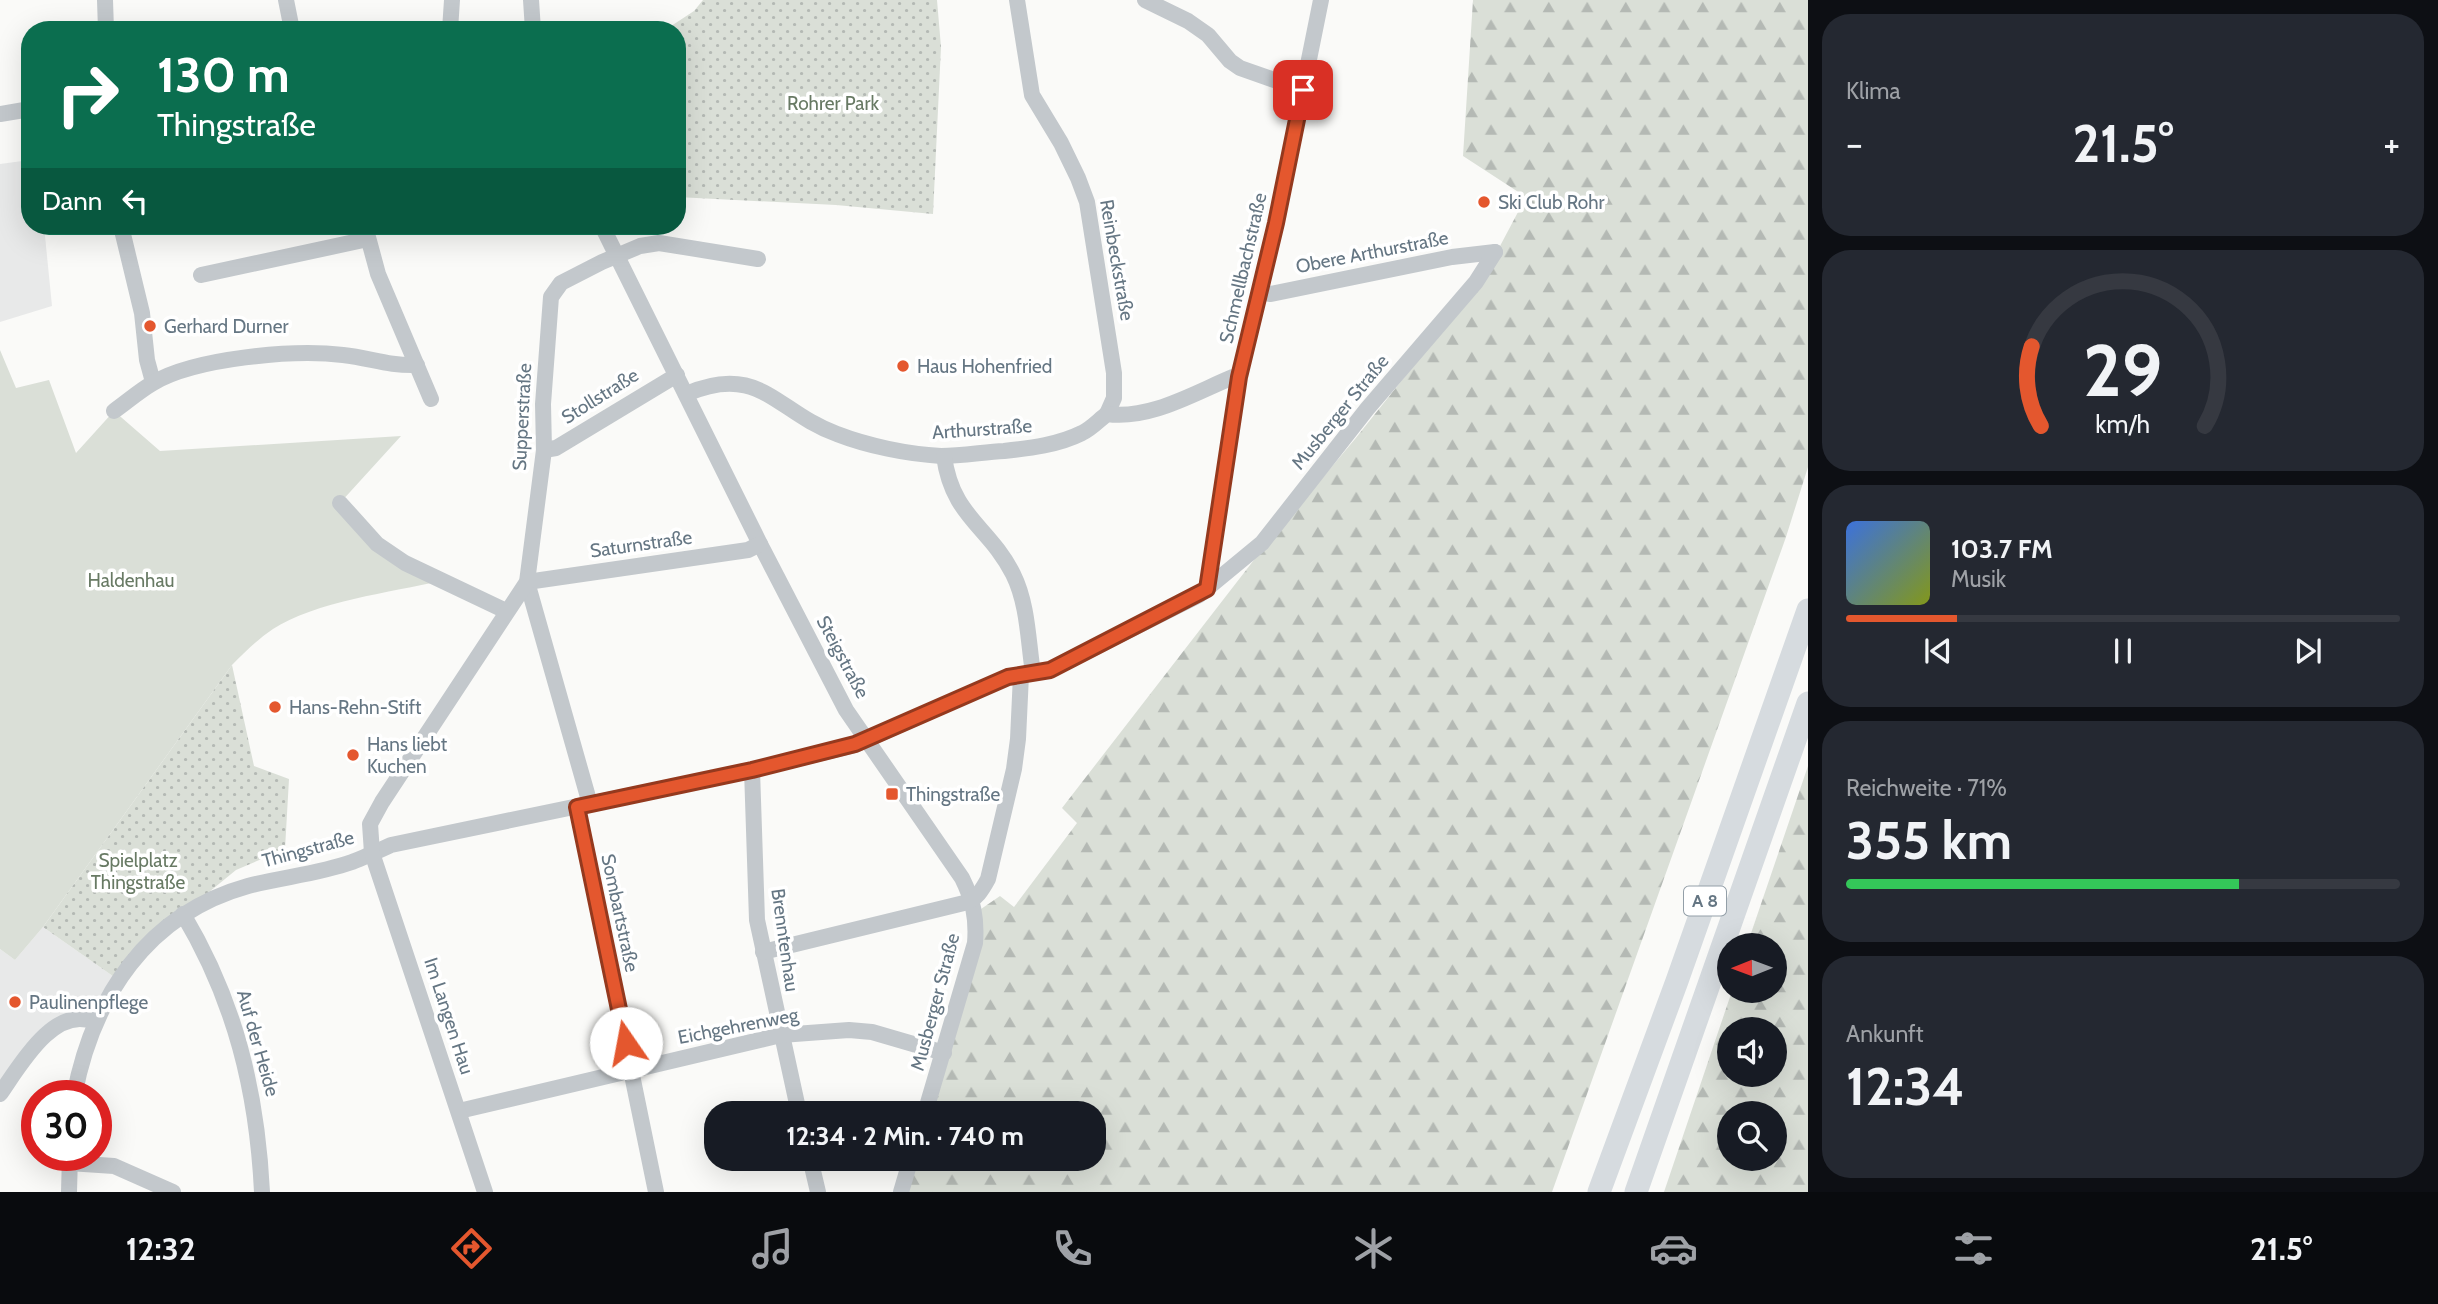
<!DOCTYPE html>
<html lang="de">
<head>
<meta charset="utf-8">
<style>
  :root { --surface:#171b24; --page:#242831; --text:#f1f3f6; --muted:#9ea1a6; --line:#363941; --accent:#e4572e }
  body { margin:0; font-family:Cabin,sans-serif; background:var(--page); color:var(--text); height:100vh; display:flex; flex-direction:column; font-size:26px; white-space:nowrap }
  * { box-sizing:border-box; margin:0 }
  p { font-size:23px; color:var(--muted) }
  .icon { flex:none; width:38px; height:38px; fill:none; stroke:currentColor; stroke-width:2; stroke-linecap:round; stroke-linejoin:round }
  .map { position:relative; flex:1; overflow:hidden }
  .panel { display:flex; flex-direction:column; gap:14px; padding:14px; background:#0d0f14; width:630px }
  .panel>* { flex:none }
  .top-card { position:absolute; left:21px; top:21px; width:665px; height:214px; border-radius:28px; box-shadow:0 7px 28px #0002; background:#0b6e4f; color:#fff; overflow:hidden }
  .needle { width:46px; rotate:269deg }
  .fabs { position:absolute; left:1717px; top:933px; display:grid; gap:14px }
  .fabs a { display:grid; place-items:center; width:70px; height:70px; border-radius:50%; background:var(--surface); box-shadow:0 7px 28px #0002; font-size:35px }
  .speed { position:absolute; left:21px; top:1080px; display:flex; gap:14px; font-size:35px; font-weight:700; text-align:center }
  .speed>* { display:grid; place-content:center; width:91px; height:91px; border-radius:50%; background:var(--surface); box-shadow:0 7px 28px #0002; line-height:1 }
  .speed .limit { border:10px solid #d22; background:#fff; color:#111 }
  .pin { position:absolute; display:grid; place-items:center; width:60px; height:60px; color:#fff; margin:-30px; border-radius:14px; box-shadow:0 4px 10px #0006 }
  .me { position:absolute; width:77px; margin:-38px; rotate:348deg; stroke-linejoin:round; filter:drop-shadow(0 0 5px #0008) }
  .turn { display:flex; align-items:center; gap:24px; height:147px; padding:0 21px; font-size:32px }
  .turn .icon { width:91px; height:91px; stroke-width:2.5 }
  .turn b { display:block; font-size:49px; line-height:60px }
  .then { display:flex; align-items:center; height:66px; padding:0 21px; background:#0003; gap:14px; font-size:26px }
  .big { font-size:52px; font-weight:800; line-height:1.1 }
  .panel .widget { flex:1; display:flex; flex-direction:column; justify-content:center; gap:10px; min-width:0; padding:0 24px; border-radius:28px; background:var(--page) }
  .panel .dial { align-items:center; gap:0 }
  .dial svg { height:182px; overflow:visible; fill:none; stroke:var(--line); stroke-width:7; stroke-linecap:round; text-anchor:middle }
  .dial text { fill:var(--text); stroke:none }
  .song { display:flex; align-items:center; gap:21px }
  .cover { width:84px; height:84px; border-radius:10px; background:linear-gradient(135deg,hsl(220 70% 55%),hsl(70 70% 35%)) }
  .played { height:7px; border-radius:4px; background:linear-gradient(90deg,var(--accent) 20%,var(--line) 20%) }
  .keys { display:flex; justify-content:space-around; direction:ltr }
  .heat { display:flex; justify-content:space-between; align-items:center; font-size:38px; direction:ltr }
  .charge { height:10px; border-radius:5px; background:linear-gradient(90deg,#34c759 71%,var(--line) 0) }
  .trip { position:absolute; left:704px; top:1101px; width:402px; height:70px; border-radius:28px; background:var(--surface); box-shadow:0 7px 28px #0002; font-weight:800; line-height:70px; text-align:center }
  .menu { display:flex; height:112px; justify-content:space-around; align-items:center; background:#090b0e; color:var(--muted) }
  .menu .icon { width:49px; height:49px }
  .menu .active { color:var(--accent) }
  .menu b { font-size:32px; color:var(--text) }
  main { display:flex; flex:1; min-height:0 }
  .map>svg:first-child { display:block }
</style>
</head>
<body>
<main>
<div class="map">
<svg width="1808" height="1192" viewBox="0 0 1808 1192">
  <defs>
    <pattern id="forest-firs" width="22" height="20" patternUnits="userSpaceOnUse" patternTransform="scale(1.75)"><rect width="22" height="20" fill="#dadfd7"/><path d="M5 1l3.5 6h-7zM16 11l3.5 6h-7z" fill="#b4b9b4"/></pattern>
    <pattern id="park-dots" width="8" height="8" patternUnits="userSpaceOnUse" patternTransform="scale(1.75)"><rect width="8" height="8" fill="#dadfd7"/><path d="M2 2h.1M6 6h.1" fill="none" stroke="#b4b9b4" stroke-width="1.8" stroke-linecap="round"/></pattern>
  </defs>
  <rect width="100%" height="100%" fill="#fafaf8"/>
  <g fill="#e8e9e9">
    <polygon points="30,160 30,226 44,226 52,306 0,322 0,164"/>
    <polygon points="43,927 117,979 94,1022 66,1021 0,1094 0,949 15,960"/>
  </g>
  <path fill="#dadfd7" d="M 0,350 L 16,388 L 49,380 L 76,453 L 114,411 L 160,451 L 401,436 L 340,503 L 377,544 L 441,581 C 392,592 314,602 273,629 C 258,639 245,652 232,665 L 43,927 L 15,960 L 0,949 Z"/>
  <g fill="url(#forest-firs)" fill-rule="evenodd">
    <polygon points="1473,0 1808,0 1808,467 1786,537 1552,1192 908,1192 918,1159 1094,1158 1094,1113 931,1113 981,909 1000,896 1014,907 1077,823 1062,808 1257,556 1355,439 1482,280 1526,197 1463,156"/>
    <path d="M 1808,766 L 1808,1192 L 1664,1192 L 1732,991 L 1774,990 L 1774,945 L 1747,945 ZM 1729,1029 L 1774,1029 L 1774,1074 L 1729,1074 ZM 1729,1113 L 1774,1113 L 1774,1158 L 1729,1158 Z"/>
  </g>
  <g fill="url(#park-dots)">
    <polygon points="703,0 937,0 941,47 933,214 836,205 677,197 677,30 665,30 694,11"/>
    <polygon points="232,665 254,766 289,779 285,849 236,870 154,937 117,979 43,927"/>
  </g>
  <g fill="none" stroke-linecap="round" stroke-linejoin="round">
    <g stroke="#c3c8cc" stroke-width="16">
      <polyline points="105,0 106,30"/>
      <polyline points="286,0 292,30"/>
      <polyline points="531,0 533,30"/>
      <polyline points="1017,0 1032,95 1061,143 1078,178 1087,202 1114,373 1114,398 1107,414"/>
      <polyline points="1145,0 1188,21 1208,35 1230,61 1240,68 1303,90"/>
      <polyline points="450,30 452,0"/>
      <polyline points="0,114 30,109"/>
      <polyline points="121,226 142,313 147,360 153,382"/>
      <polyline points="365,226 378,274 431,399"/>
      <path d="M 602,226 L 760,544 L 846,710 L 962,878 C 973,900 977,918 975,943 L 925,1113"/>
      <polyline points="201,275 368,239"/>
      <polyline points="1259,292 1271,294 1452,257 1495,252"/>
      <path d="M 686,394 C 760,362 776,412 837,434 C 868,446 907,454 941,456 C 962,456 984,452 1004,451 C 1031,448 1058,445 1082,433 C 1091,429 1099,420 1107,414 C 1150,420 1194,393 1233,377 L 1239,377"/>
      <path d="M 114,411 C 127,402 139,391 153,383 C 195,358 294,349 343,355 C 371,358 387,366 417,365"/>
      <polyline points="544,450 556,448 677,375"/>
      <path d="M 944,456 C 952,517 989,526 1013,574 C 1028,604 1028,641 1033,673"/>
      <polyline points="340,503 377,544 405,563 506,611"/>
      <polyline points="1207,588 1239,377 1276,223 1321,0"/>
      <polyline points="752,770 757,920 799,1113"/>
      <polyline points="590,804 527,582 748,550 760,544"/>
      <polyline points="577,807 656,1192"/>
      <path d="M 183,914 C 235,1001 257,1091 262,1192"/>
      <path d="M 763,952 L 964,903 C 977,899 982,890 988,879 L 1014,769 L 1018,739 L 1021,675"/>
      <path d="M 0,1094 C 19,1067 54,1004 94,1022"/>
      <path d="M 74,1096 C 93,997 147,914 248,886 C 282,877 318,874 352,862 C 365,857 378,851 391,845 L 752,770 L 855,745 L 1008,677 L 1050,670 L 1199,595 L 1262,543 L 1367,409 L 1476,282 L 1495,252"/>
      <polyline points="459,1111 781,1035 849,1030 872,1032 944,1053"/>
      <polyline points="810,1158 818,1192"/>
      <polyline points="69,1163 114,1166 173,1192"/>
      <polyline points="69,1192 70,1155"/>
      <polyline points="485,1192 372,853 370,824 382,802 527,582 544,450 543,404 551,297 561,283 602,262 640,246 659,243 758,259"/>
      <polyline points="901,1192 911,1158"/>
    </g>
    <g stroke="#d6dbdf" stroke-width="23">
      <polyline points="1599,1192 1677,981 1808,610"/>
      <polyline points="1636,1192 1808,703"/>
    </g>
  </g>
  <g fill="none" stroke-linecap="round" stroke-linejoin="round">
    <g stroke="#94391e" stroke-width="18">
      <polyline id="route" points="626,1043 577,807 752,770 855,744 1008,677 1050,670 1207,589 1239,377 1276,223 1303,90"/>
    </g>
    <use href="#route" stroke="#e4572e" stroke-width="12"/>
  </g>
  <g fill="#e4572e" stroke="#fff" stroke-width="2.5">
    <circle cx="1484" cy="202" r="7"/>
    <circle cx="150" cy="326" r="7"/>
    <circle cx="903" cy="366" r="7"/>
    <circle cx="275" cy="707" r="7"/>
    <circle cx="353" cy="755" r="7"/>
    <rect x="885" y="787" width="14" height="14" rx="3.5"/>
    <circle cx="15" cy="1002" r="7"/>
  </g>
  <g text-anchor="middle" dominant-baseline="central" stroke-width="7" stroke-linejoin="round" paint-order="stroke">
    <rect fill="#fff" stroke="#939fa8" stroke-width="2" x="1684" y="886.5" width="42" height="29" rx="5"/>
    <g font-size="18" font-weight="bold" fill="#657683">
      <text x="1705" y="901">A 8</text>
    </g>
    <g font-size="19" fill="#687a64" stroke="#fff">
      <text x="833" y="103">Rohrer Park</text>
      <text x="131" y="580">Haldenhau</text>
      <text x="138" y="860">Spielplatz<tspan x="138" dy="22">Thingstraße</tspan></text>
    </g>
    <g font-size="19" fill="#657683" stroke="#fff" text-anchor="start">
      <text x="1498" y="202">Ski Club Rohr</text>
      <text x="164" y="326">Gerhard Durner</text>
      <text x="917" y="366">Haus Hohenfried</text>
      <text x="289" y="707">Hans-Rehn-Stift</text>
      <text x="367" y="744">Hans liebt<tspan x="367" dy="22">Kuchen</tspan></text>
      <text x="906" y="794">Thingstraße</text>
      <text x="29" y="1002">Paulinenpflege</text>
    </g>
    <g font-size="19" fill="#657683" stroke="#fff">
      <text transform="translate(1372 252) rotate(-11)">Obere Arthurstraße</text>
      <text transform="translate(1117 260) rotate(80)">Reinbeckstraße</text>
      <text transform="translate(1243 268) rotate(-77)">Schmellbachstraße</text>
      <text transform="translate(600 396) rotate(-32)">Stollstraße</text>
      <text transform="translate(1340 412) rotate(-51)">Musberger Straße</text>
      <text transform="translate(522 417) rotate(-87)">Supperstraße</text>
      <text transform="translate(982 429) rotate(-4)">Arthurstraße</text>
      <text transform="translate(641 544) rotate(-8)">Saturnstraße</text>
      <text transform="translate(843 657) rotate(62)">Steigstraße</text>
      <text transform="translate(308 849) rotate(-15)">Thingstraße</text>
      <text transform="translate(620 913) rotate(78)">Sombartstraße</text>
      <text transform="translate(785 940) rotate(82)">Brenntenhau</text>
      <text transform="translate(935 1002) rotate(-75)">Musberger Straße</text>
      <text transform="translate(449 1016) rotate(72)">Im Langen Hau</text>
      <text transform="translate(738 1026) rotate(-11)">Eichgehrenweg</text>
      <text transform="translate(258 1043) rotate(74)">Auf der Heide</text>
    </g>
  </g>
</svg>
<div class="fabs">
<a><svg class="needle" viewBox="-14 -14 28 28"><path d="M0-13l5 13h-10z" fill="#e53935"/><path d="M0 13l5-13h-10z" fill="#9ea1a6"/></svg></a>
<a><svg class="icon" aria-label="sound" viewBox="0 0 24 24"><path d="M4 9h4l5-4v14l-5-4H4zM17 9q2 3 0 6"/></svg></a>
<a><svg class="icon" aria-label="search" viewBox="0 0 24 24"><circle cx="10" cy="10" r="6"/><path d="M15 15l6 6"/></svg></a>
</div>
<div class="speed"><div class="limit">30</div></div>
<div class="pin" style="left:1303px;top:90px;background:#d93025"><svg class="icon" aria-label="arrive" viewBox="0 0 24 24"><path d="M6 21V4h12l-3 4 3 4H6"/></svg></div>
<svg class="me" style="left:626px;top:1043px" viewBox="-20 -20 40 40"><circle r="19" fill="#fff"/><path d="M0-13L10 11 0 6-10 11z" fill="#e4572e"/></svg>
<div class="trip">12:34 · 2 Min. · 740 m</div>
<div class="top-card">
<div class="turn"><svg class="icon" aria-label="right" viewBox="0 0 24 24"><path d="M7 20v-9h11M14 6l5 5-5 5"/></svg><div><b>130 m</b>Thingstraße</div></div>
<div class="then">Dann<svg class="icon" aria-label="left" viewBox="0 0 24 24"><path d="M17 20v-9H6M10 6l-5 5 5 5"/></svg></div>
</div>
</div>
<section class="panel">
<div class="widget"><p>Klima</p>
<div class="heat"><a>−</a><b class="big">21.5°</b><a>+</a></div>
</div>
<div class="widget dial"><svg viewBox="0 0 100 80">
<path d="M14 69A42 42 0 1 1 86 69"/>
<path d="M14 69A42 42 0 0 1 10 34" stroke="#e4572e"/>
<text x="50" y="56" font-size="32" font-weight="700">29</text>
<text x="50" y="72" font-size="11">km/h</text>
</svg></div>
<div class="widget">
<div class="song"><i class="cover"></i><div><b>103.7 FM</b><p>Musik</p></div></div>
<div class="played"></div>
<div class="keys"><svg class="icon" aria-label="previous" viewBox="0 0 24 24"><path d="M18 5L8 12l10 7zM5 5v14"/></svg><svg class="icon" aria-label="pause" viewBox="0 0 24 24"><path d="M8 5v14M16 5v14"/></svg><svg class="icon" aria-label="next" viewBox="0 0 24 24"><path d="M6 5l10 7-10 7zM19 5v14"/></svg></div>
</div>
<div class="widget"><p>Reichweite · 71%</p><b class="big">355 km</b><div class="charge"></div></div>
<div class="widget"><p>Ankunft</p><b class="big">12:34</b></div>
</section>
</main>
<nav class="menu">
<b>12:32</b>
<svg class="icon active" aria-label="directions" viewBox="0 0 24 24"><path d="M12 3l9 9-9 9-9-9zM9 14v-3h6M13 9l2 2-2 2"/></svg>
<svg class="icon" aria-label="music" viewBox="0 0 24 24"><path d="M9 18V5l10-2v13"/><circle cx="6" cy="18" r="3"/><circle cx="16" cy="16" r="3"/></svg>
<svg class="icon" aria-label="phone" viewBox="0 0 24 24"><path d="M5 4h4l2 5-3 2q2 4 5 5l2-3 5 2v4C11 20 4 13 5 4z"/></svg>
<svg class="icon" aria-label="climate" viewBox="0 0 24 24"><path d="M12 3v18M4 7l16 10M4 17L20 7"/></svg>
<svg class="icon" aria-label="car" viewBox="0 0 24 24"><path d="M5 17H2v-5l4-1 3-4h7l3 4 3 1v5h-3M9 17h6M6 11h13"/><circle cx="7" cy="17" r="2"/><circle cx="17" cy="17" r="2"/></svg>
<svg class="icon" aria-label="filters" viewBox="0 0 24 24"><path d="M4 7h16M4 17h16"/><circle cx="9" cy="7" r="2"/><circle cx="15" cy="17" r="2"/></svg>
<b>21.5°</b>
</nav>
</body>
</html>
